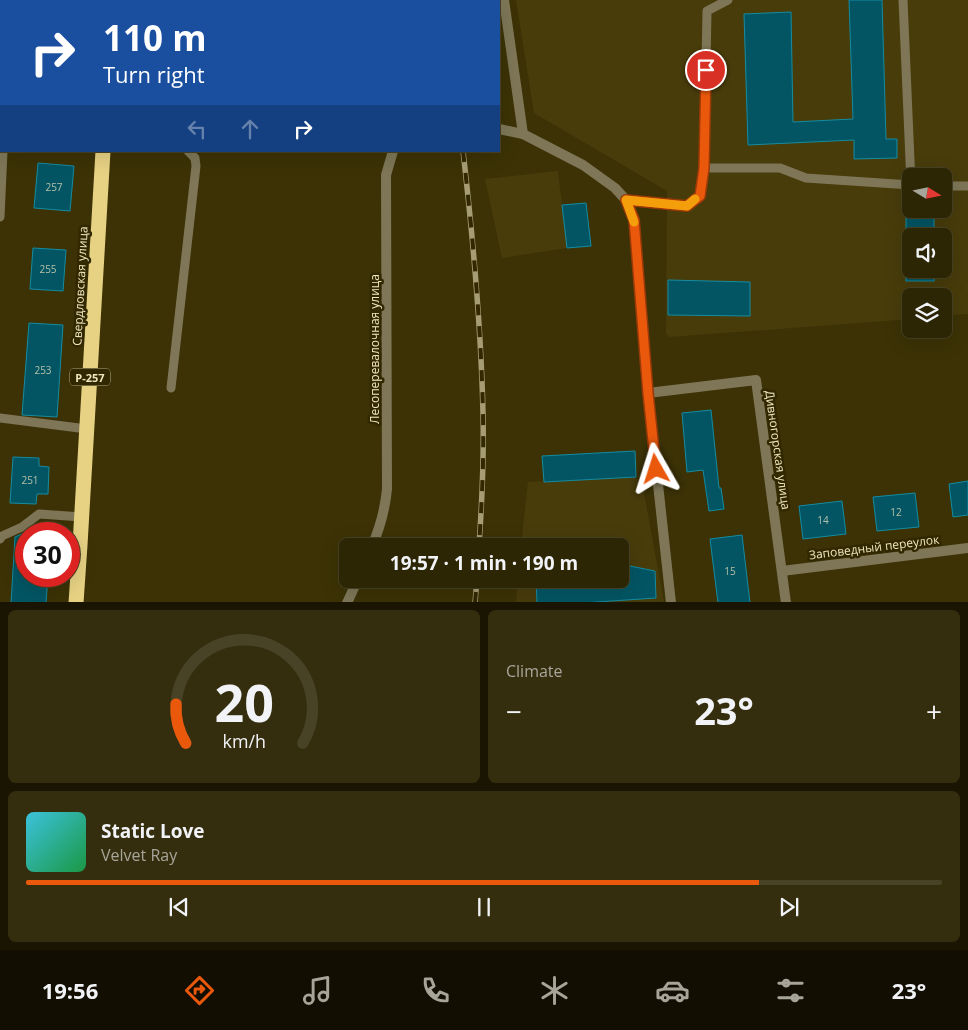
<!DOCTYPE html>
<html lang="en">
<head>
<meta charset="utf-8">
<style>
  :root { --surface:#2d2604; --page:#352e0e; --text:#f1f3f6; --muted:#a7a59a; --line:#484326; --accent:#ea580c }
  body { margin:0; font-family:"Open Sans",sans-serif; background:var(--page); color:var(--text); height:100vh; display:flex; flex-direction:column; font-size:19px; white-space:nowrap }
  * { box-sizing:border-box; margin:0 }
  p { font-size:16px; color:var(--muted) }
  .icon { flex:none; width:28px; height:28px; fill:none; stroke:currentColor; stroke-width:2; stroke-linecap:round; stroke-linejoin:round }
  .map { position:relative; height:602px; overflow:hidden }
  .details { display:flex; flex-direction:column; gap:8px; padding:8px; background:#191502; flex:1 }
  .details>* { flex:none }
  .hud { position:absolute; left:0px; top:0px; width:500px; height:152px; box-shadow:0 5px 20px #0002,0 0 0 1px var(--line); background:#1a4fa0; color:#fff; overflow:hidden }
  .needle { width:32px; rotate:100deg }
  .tools { position:absolute; left:902px; top:168px; display:grid; gap:10px }
  .tools a { display:grid; place-items:center; width:50px; height:50px; border-radius:8px; background:var(--surface); box-shadow:0 5px 20px #0002,0 0 0 1px var(--line); font-size:25px }
  .speed { position:absolute; left:15px; top:522px; display:flex; gap:10px; font-size:25px; font-weight:700; text-align:center }
  .speed>* { display:grid; place-content:center; width:65px; height:65px; border-radius:50%; background:var(--surface); box-shadow:0 5px 20px #0002,0 0 0 1px var(--line); line-height:1 }
  .speed .limit { border:8px solid #d22; background:#fff; color:#111 }
  .pin { position:absolute; display:grid; place-items:center; width:42px; height:42px; color:#fff; margin:-21px; border:2px solid #fff; border-radius:50%; box-shadow:0 1px 5px #0007 }
  .me { position:absolute; width:55px; margin:-28px; rotate:354deg; stroke-linejoin:round; filter:drop-shadow(0 0 4px #0008) }
  .turn { display:flex; align-items:center; gap:18px; height:105px; padding:0 20px; font-size:22px }
  .turn .icon { width:65px; height:65px; stroke-width:2.5 }
  .turn b { display:block; font-size:35px; line-height:42px }
  .lanes { display:flex; align-items:center; height:48px; padding:0 20px; background:#0003; justify-content:center; gap:25px; direction:ltr }
  .lanes .off { opacity:.35 }
  .big { font-size:38px; font-weight:700; line-height:1.1 }
  .details .tile { flex:1; display:flex; flex-direction:column; justify-content:center; gap:8px; min-width:0; padding:0 18px; border-radius:8px; background:var(--page) }
  .details .dial { align-items:center; gap:0 }
  .dial svg { height:130px; overflow:visible; fill:none; stroke:var(--line); stroke-width:7; stroke-linecap:round; text-anchor:middle }
  .dial text { fill:var(--text); stroke:none }
  .song { display:flex; align-items:center; gap:15px }
  .cover { width:60px; height:60px; border-radius:8px; background:linear-gradient(135deg,hsl(190 70% 55%),hsl(140 70% 35%)) }
  .played { height:5px; border-radius:2px; background:linear-gradient(90deg,var(--accent) 80%,var(--line) 80%) }
  .keys { display:flex; justify-content:space-around; direction:ltr }
  .heat { display:flex; justify-content:space-between; align-items:center; font-size:28px; direction:ltr }
  .details .tiles { flex:1; display:grid; gap:8px; grid-template-columns:1fr 1fr }
  .tile:last-child { grid-column:span 2 }
  .trip { position:absolute; left:339px; top:538px; width:290px; height:50px; border-radius:8px; background:var(--surface); box-shadow:0 5px 20px #0002,0 0 0 1px var(--line); font-weight:700; line-height:50px; text-align:center }
  .tab-bar { display:flex; height:80px; justify-content:space-around; align-items:center; background:#120f02; color:var(--muted) }
  .tab-bar .icon { width:35px; height:35px }
  .tab-bar .active { color:var(--accent) }
  .tab-bar b { font-size:22px; color:var(--text) }
  .map>svg:first-child { display:block }
</style>
</head>
<body>
<div class="map">
<svg width="968" height="603" viewBox="0 0 968 603">
  <rect width="100%" height="100%" fill="#3c3206"/>
  <g fill="#483c0b" fill-rule="evenodd">
    <path d="M 516,0 L 968,0 L 968,314 L 944,316 L 944,296 L 911,296 L 911,319 L 670,337 L 666,334 L 667,191 L 534,113 ZM 911,176 L 944,176 L 944,209 L 911,209 ZM 911,236 L 944,236 L 944,269 L 911,269 Z"/>
    <polygon points="558,171 562,205 586,203 591,246 567,248 502,258 485,179"/>
    <polygon points="636,477 642,482 664,602 516,603 518,579 620,579 620,546 521,546 528,482"/>
  </g>
  <g fill="#035564" stroke="#138ca2">
    <polygon points="849,0 882,0 886,139 897,139 897,158 854,159 854,140 748,145 744,14 791,12 793,122 853,119"/>
    <polygon points="38,163 74,166 70,211 34,208"/>
    <polygon points="586,203 591,246 567,248 562,205"/>
    <rect x="906" y="209" width="28" height="27"/>
    <polygon points="33,248 66,250 63,291 30,289"/>
    <rect x="906" y="269" width="28" height="12"/>
    <polygon points="668,280 750,282 750,316 668,315"/>
    <polygon points="29,323 63,325 57,417 22,415"/>
    <polygon points="711,410 719,488 721,488 724,509 709,511 703,470 687,472 682,413"/>
    <polygon points="635,451 636,477 544,482 542,456"/>
    <polygon points="13,457 39,458 39,466 49,467 48,494 37,494 36,504 10,503"/>
    <polygon points="968,481 968,515 953,517 949,484"/>
    <polygon points="915,493 919,527 877,531 873,497"/>
    <polygon points="842,501 846,534 803,539 799,506"/>
    <polygon points="26,532 26,576 48,576 46,603 11,603 15,537"/>
    <polygon points="742,535 750,603 718,603 710,539"/>
    <polygon points="620,564 655,571 656,598 582,603 537,603 536,579 620,579"/>
  </g>
  <g fill="none" stroke-linecap="round" stroke-linejoin="round">
    <g stroke="#7e7657" stroke-width="9">
      <polyline points="903,0 911,183"/>
      <polyline points="0,22 1,22"/>
      <polyline points="0,123 1,129"/>
      <polyline points="704,168 780,168 806,178 911,185"/>
      <polyline points="944,186 968,186"/>
      <polyline points="626,200 687,206 700,196 704,168 707,11 728,0"/>
      <polyline points="0,217 3,151"/>
      <polyline points="171,388 196,166 195,158 188,151"/>
      <polyline points="0,418 87,429"/>
      <polyline points="0,539 2,536 22,527 39,514 82,517"/>
    </g>
    <g stroke="#7e7657" stroke-width="10">
      <polyline points="504,0 523,134"/>
      <polyline points="499,129 523,134 583,165 615,188 626,200 634,220 648,393 671,603"/>
      <polyline points="648,393 756,380 786,603"/>
      <path d="M 372,546 C 380,528 385,509 387,489 L 386,175 L 393,151"/>
      <polyline points="782,571 968,548"/>
      <polyline points="347,603 358,579"/>
    </g>
    <g stroke="#e7d284" stroke-width="15">
      <polyline points="110,1 110,0"/>
      <polyline points="76,603 80,545 103,151"/>
    </g>
    <g stroke="#a79d75" stroke-width="5.5">
      <g id="rail">
        <polyline points="443,0 443,1"/>
        <path d="M 463,151 C 473,238 481,325 483,413 C 484,457 482,502 479,546"/>
        <polyline points="475,603 477,579"/>
      </g>
    </g>
    <use href="#rail" stroke="#322800" stroke-width="4" stroke-dasharray="11" stroke-linecap="butt"/>
  </g>
  <g fill="none" stroke-linecap="round" stroke-linejoin="round">
    <g stroke="#983908" stroke-width="12">
      <polyline id="route" points="656,469 648,393 634,220 626,200 687,206 700,196 704,168 706,70"/>
    </g>
    <use href="#route" stroke="#ea580c" stroke-width="9"/>
    <polyline stroke="#f59e0b" stroke-width="9" points="634,222 626,200 687,206 695,199"/>
  </g>
  <g text-anchor="middle" dominant-baseline="central" stroke-width="5" stroke-linejoin="round" paint-order="stroke">
    <g font-size="10" fill="#b4c1a8">
      <text x="54" y="187">257</text>
      <text x="48" y="269">255</text>
      <text x="43" y="370">253</text>
      <text x="30" y="480">251</text>
      <text x="896" y="512">12</text>
      <text x="823" y="520">14</text>
      <text x="730" y="571">15</text>
    </g>
    <rect fill="#322800" stroke="#b6ac86" stroke-width="1" x="70" y="368.5" width="40" height="17" rx="4"/>
    <g font-size="11" font-weight="bold" fill="#efe5bf">
      <text x="90" y="377">Р-257</text>
    </g>
    <g font-size="12" fill="#efe5bf" stroke="#322800">
      <text transform="translate(80 286) rotate(-87)">Свердловская улица</text>
      <text transform="translate(374 349) rotate(-90)">Лесоперевалочная улица</text>
      <text transform="translate(778 450) rotate(82)">Дивногорская улица</text>
      <text transform="translate(874 547) rotate(-7)">Заповедный переулок</text>
    </g>
  </g>
</svg>
<div class="tools">
<a><svg class="needle" viewBox="-14 -14 28 28"><path d="M0-13l5 13h-10z" fill="#e53935"/><path d="M0 13l5-13h-10z" fill="#a7a59a"/></svg></a>
<a><svg class="icon" aria-label="sound" viewBox="0 0 24 24"><path d="M4 9h4l5-4v14l-5-4H4zM17 9q2 3 0 6"/></svg></a>
<a><svg class="icon" aria-label="layers" viewBox="0 0 24 24"><path d="M12 4l9 5-9 5-9-5zM3 14l9 5 9-5"/></svg></a>
</div>
<div class="speed"><div class="limit">30</div></div>
<div class="pin" style="left:706px;top:70px;background:#d93025"><svg class="icon" aria-label="arrive" viewBox="0 0 24 24"><path d="M6 21V4h12l-3 4 3 4H6"/></svg></div>
<svg class="me" style="left:656px;top:469px" viewBox="-20 -20 40 40"><path d="M0-17L14 15 0 8-14 15z" fill="#ea580c" stroke="#fff" stroke-width="4"/></svg>
<div class="trip">19:57 · 1 min · 190 m</div>
<div class="hud">
<div class="turn"><svg class="icon" aria-label="right" viewBox="0 0 24 24"><path d="M7 20v-9h11M14 6l5 5-5 5"/></svg><div><b>110 m</b>Turn right</div></div>
<div class="lanes"><svg class="icon off" aria-label="left" viewBox="0 0 24 24"><path d="M17 20v-9H6M10 6l-5 5 5 5"/></svg><svg class="icon off" aria-label="ahead" viewBox="0 0 24 24"><path d="M12 20V5M6 11l6-6 6 6"/></svg><svg class="icon" aria-label="right" viewBox="0 0 24 24"><path d="M7 20v-9h11M14 6l5 5-5 5"/></svg></div>
</div>
</div>
<section class="details">
<div class="tiles">
<div class="tile dial"><svg viewBox="0 0 100 80">
<path d="M14 69A42 42 0 1 1 86 69"/>
<path d="M14 69A42 42 0 0 1 8 45" stroke="#ea580c"/>
<text x="50" y="56" font-size="32" font-weight="700">20</text>
<text x="50" y="72" font-size="11">km/h</text>
</svg></div>
<div class="tile"><p>Climate</p>
<div class="heat"><a>−</a><b class="big">23°</b><a>+</a></div>
</div>
<div class="tile">
<div class="song"><i class="cover"></i><div><b>Static Love</b><p>Velvet Ray</p></div></div>
<div class="played"></div>
<div class="keys"><svg class="icon" aria-label="previous" viewBox="0 0 24 24"><path d="M18 5L8 12l10 7zM5 5v14"/></svg><svg class="icon" aria-label="pause" viewBox="0 0 24 24"><path d="M8 5v14M16 5v14"/></svg><svg class="icon" aria-label="next" viewBox="0 0 24 24"><path d="M6 5l10 7-10 7zM19 5v14"/></svg></div>
</div>
</div>
</section>
<nav class="tab-bar">
<b>19:56</b>
<svg class="icon active" aria-label="directions" viewBox="0 0 24 24"><path d="M12 3l9 9-9 9-9-9zM9 14v-3h6M13 9l2 2-2 2"/></svg>
<svg class="icon" aria-label="music" viewBox="0 0 24 24"><path d="M9 18V5l10-2v13"/><circle cx="6" cy="18" r="3"/><circle cx="16" cy="16" r="3"/></svg>
<svg class="icon" aria-label="phone" viewBox="0 0 24 24"><path d="M5 4h4l2 5-3 2q2 4 5 5l2-3 5 2v4C11 20 4 13 5 4z"/></svg>
<svg class="icon" aria-label="climate" viewBox="0 0 24 24"><path d="M12 3v18M4 7l16 10M4 17L20 7"/></svg>
<svg class="icon" aria-label="car" viewBox="0 0 24 24"><path d="M5 17H2v-5l4-1 3-4h7l3 4 3 1v5h-3M9 17h6M6 11h13"/><circle cx="7" cy="17" r="2"/><circle cx="17" cy="17" r="2"/></svg>
<svg class="icon" aria-label="filters" viewBox="0 0 24 24"><path d="M4 7h16M4 17h16"/><circle cx="9" cy="7" r="2"/><circle cx="15" cy="17" r="2"/></svg>
<b>23°</b>
</nav>
</body>
</html>
